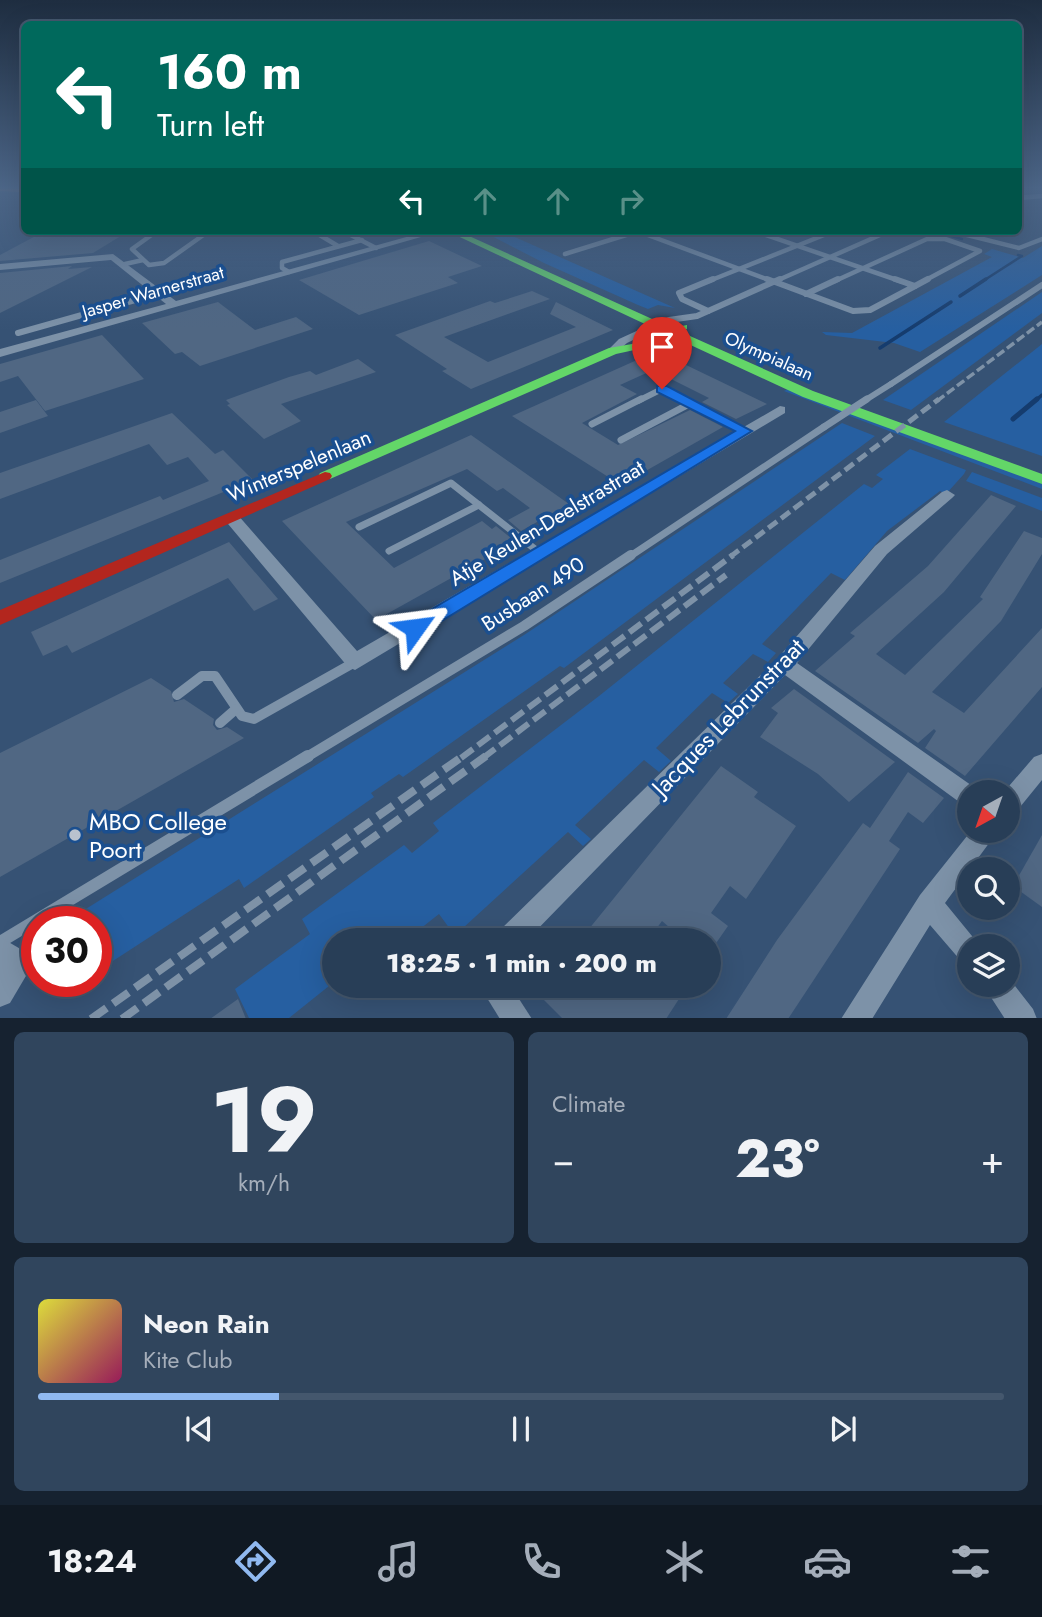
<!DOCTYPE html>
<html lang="en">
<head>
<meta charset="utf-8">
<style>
  :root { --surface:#283e57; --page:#30455d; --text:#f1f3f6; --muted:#a5aeba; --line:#44576d; --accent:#90b9f0 }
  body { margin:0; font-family:Jost,sans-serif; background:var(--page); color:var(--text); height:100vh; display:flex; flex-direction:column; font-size:26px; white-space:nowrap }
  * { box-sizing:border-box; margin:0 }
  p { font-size:23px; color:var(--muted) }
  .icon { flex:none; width:38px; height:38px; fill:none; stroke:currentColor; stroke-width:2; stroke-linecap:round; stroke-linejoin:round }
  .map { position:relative; height:1018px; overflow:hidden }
  .sheet { display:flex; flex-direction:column; gap:14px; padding:14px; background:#162230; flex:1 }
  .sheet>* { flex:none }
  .top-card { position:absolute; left:21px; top:21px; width:1001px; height:214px; border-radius:10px; box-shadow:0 7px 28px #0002,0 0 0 2px var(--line); background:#00695c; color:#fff; overflow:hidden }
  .needle { width:46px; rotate:220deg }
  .controls { position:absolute; left:957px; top:780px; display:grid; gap:14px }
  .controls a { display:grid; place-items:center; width:63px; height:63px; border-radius:50%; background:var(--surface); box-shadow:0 7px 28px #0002,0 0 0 2px var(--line); font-size:35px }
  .speed { position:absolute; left:21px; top:906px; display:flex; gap:14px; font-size:35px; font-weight:700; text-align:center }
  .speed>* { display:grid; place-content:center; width:91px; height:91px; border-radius:50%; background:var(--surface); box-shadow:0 7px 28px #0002,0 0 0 2px var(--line); line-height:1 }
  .speed .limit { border:10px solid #d22; background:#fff; color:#111 }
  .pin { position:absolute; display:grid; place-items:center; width:60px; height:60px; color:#fff; margin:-72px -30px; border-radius:50% 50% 50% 0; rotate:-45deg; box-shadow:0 0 7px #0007 }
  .pin .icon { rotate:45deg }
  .me { position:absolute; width:77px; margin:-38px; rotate:59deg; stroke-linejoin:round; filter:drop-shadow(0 0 5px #0008) }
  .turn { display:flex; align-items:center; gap:24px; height:147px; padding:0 21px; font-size:32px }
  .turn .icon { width:91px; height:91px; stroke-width:2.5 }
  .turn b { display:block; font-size:49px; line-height:60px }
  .lanes { display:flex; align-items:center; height:66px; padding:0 21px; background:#0003; justify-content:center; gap:35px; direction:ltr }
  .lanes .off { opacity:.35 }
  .big { font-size:52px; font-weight:800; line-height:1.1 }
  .sheet .widget { flex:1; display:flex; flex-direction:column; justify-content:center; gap:10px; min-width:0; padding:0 24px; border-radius:10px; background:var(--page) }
  .sheet .dial { align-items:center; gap:0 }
  .dial b { font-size:91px; line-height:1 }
  .song { display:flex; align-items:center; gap:21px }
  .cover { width:84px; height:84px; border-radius:10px; background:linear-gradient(135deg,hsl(60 70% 55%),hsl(330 70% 35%)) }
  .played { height:7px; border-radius:4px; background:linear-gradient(90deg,var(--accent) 25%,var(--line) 25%) }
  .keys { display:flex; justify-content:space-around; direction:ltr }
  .heat { display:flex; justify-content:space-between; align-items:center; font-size:38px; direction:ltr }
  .sheet .tiles { flex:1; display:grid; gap:14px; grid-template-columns:1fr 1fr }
  .widget:last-child { grid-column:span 2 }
  .trip { position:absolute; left:322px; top:928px; width:399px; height:70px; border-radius:35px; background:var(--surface); box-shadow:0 7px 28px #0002,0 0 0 2px var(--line); font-weight:800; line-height:70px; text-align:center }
  .tab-bar { display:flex; height:112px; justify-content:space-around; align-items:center; background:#101923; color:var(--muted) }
  .tab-bar .icon { width:49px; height:49px }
  .tab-bar .current { color:var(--accent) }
  .tab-bar b { font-size:32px; color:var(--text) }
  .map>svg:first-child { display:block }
</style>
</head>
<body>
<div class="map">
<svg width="1042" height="1019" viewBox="0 0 1042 1019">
  <rect width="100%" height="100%" fill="#365274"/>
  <g fill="#265fa1">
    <polygon points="482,231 501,231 675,308 658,305 648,309 638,305 544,263"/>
    <polygon points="1042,246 1042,275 920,352 894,343 826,335 822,332 852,333 992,257 984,254 992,249 1023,258"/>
    <polygon points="1042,292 1042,313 911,410 883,400"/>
    <polygon points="1042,344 1042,456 944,422"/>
    <polygon points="788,389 1042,481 1042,489 784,391"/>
    <polygon points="842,423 875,436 564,668 560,666 403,777 399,774 371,793 374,797 244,888 239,879 96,972 96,922 65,922 524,635"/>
    <polygon points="910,449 966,470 964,474 946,494 940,491 887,531 845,580 831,573 762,644 776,653 768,662 753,654 723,683 738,694 728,703 712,693 656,748 671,761 659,772 644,760 575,825 591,839 583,846 568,832 463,928 472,940 458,940 439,914 406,940 334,940 334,982 289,1018 249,1018 235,989 310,934 302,919 404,845 412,853 439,831 433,823 599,696 864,484 872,488 883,479 876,475"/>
    <polygon points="972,472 1042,498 1042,511 966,481"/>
  </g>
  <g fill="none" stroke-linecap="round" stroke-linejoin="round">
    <g stroke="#153c6e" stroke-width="2.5">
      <polyline points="933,231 962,239"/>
      <polyline points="983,281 1022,256 1018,255"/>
    </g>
    <g stroke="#153c6e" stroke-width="3.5">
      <polyline points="960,296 986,279"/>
      <polyline points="880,348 951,302"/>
      <polyline points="1035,401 1042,395"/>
    </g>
    <polyline stroke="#153c6e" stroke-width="5" points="1013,419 1037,399"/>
  </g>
  <g fill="#506783">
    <polygon points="45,231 129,231 93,253 0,261 0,255"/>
    <polygon points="429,241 482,266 448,277 458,283 359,315 299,280"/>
    <polygon points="72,266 68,269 92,267 0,313 0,273"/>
    <polygon points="532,291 550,299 444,337 488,362 576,327 550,314 556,302 613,330 471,389 442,371 447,369 395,335 490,301 495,303"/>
    <polygon points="218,302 255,330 296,317 313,329 200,366 182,352 175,354 142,323"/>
    <polygon points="102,335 144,379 45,411 18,376 0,382 0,364"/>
    <polygon points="657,351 767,404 736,419 702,402 709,398 653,370 620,385 637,394 582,423 618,445 690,410 723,427 621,485 512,416"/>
    <polygon points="358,359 376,372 281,404 301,421 264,439 227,405 230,404 226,400 289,377 310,371 316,375"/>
    <polygon points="36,400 48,416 0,433 0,412"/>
    <polygon points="172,413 215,454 223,450 253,480 0,583 0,560 160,496 163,500 209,481 188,457 167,465 149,444 0,499 0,473"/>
    <polygon points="471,435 569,504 521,531 508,520 530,508 503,488 497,491 467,469 346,522 394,568 482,521 492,529 496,526 516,542 376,620 282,521"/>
    <polygon points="991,495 1016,506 944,592 876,654 905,675 983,599 980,597 1024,531 1042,538 1042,554 1001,621 932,692 964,713 1042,628 1042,687 965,776 925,748 936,731 934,729 918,743 815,671 855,636 850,633 928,566"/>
    <polygon points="229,542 278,599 254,611 228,578 72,653 67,645 43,656 31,632"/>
    <polygon points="151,678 171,691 174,702 184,699 214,719 213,725 217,730 227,727 244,738 0,877 0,753"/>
    <polygon points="794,689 895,762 849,802 818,774 760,737 778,713 771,708"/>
    <polygon points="721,766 758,792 754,797 796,826 746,899 730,886 711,913 728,926 712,949 709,940 684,940 662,921 648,940 580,940"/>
    <polygon points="908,772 944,798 923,823 908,812 889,841 900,849 788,1019 726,1019 777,940 863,823 870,828"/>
    <polygon points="1042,835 1042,907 1013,886"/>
    <polygon points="543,985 688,985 666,1019 563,1019 537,993"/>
    <polygon points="238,999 246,1019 210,1019"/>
  </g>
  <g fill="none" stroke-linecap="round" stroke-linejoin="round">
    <g stroke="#7d92a8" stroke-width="4.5">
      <polyline points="1018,198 1042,196"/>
      <polyline points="157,231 132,249 149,265 164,263 209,231"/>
      <polyline points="168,231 205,234"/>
      <polyline points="313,231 338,246"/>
      <polyline points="343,231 376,248"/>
      <polyline points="637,231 772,281"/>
      <polyline points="754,231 900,281"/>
      <polyline points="951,231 1019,248 1042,239"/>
      <polyline points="565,254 639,231"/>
      <polyline points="125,264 143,260"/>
      <polyline points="289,272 282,268 282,262 362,240"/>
      <polyline points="709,281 834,231"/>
      <polyline points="776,281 889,231"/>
      <polyline points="835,281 927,239 945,239 980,251 924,281"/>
    </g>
    <g stroke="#7d92a8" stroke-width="6">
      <polyline points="767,279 853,311 870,310 915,286 895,279"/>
      <polyline points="915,286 928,279"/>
      <polyline points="806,294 838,279"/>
      <polyline points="708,311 682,299 679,293 713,279"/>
      <polyline points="669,320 697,316 780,279"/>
      <polyline points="18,333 160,293"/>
      <polyline points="891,384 1042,285"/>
      <polyline points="638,401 662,389 686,401"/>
    </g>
    <g stroke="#7d92a8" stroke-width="7">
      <polyline points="682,399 745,431"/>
      <polyline points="592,424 641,399"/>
      <polyline points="621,440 691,403"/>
      <polyline points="359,527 451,483 540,553"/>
      <polyline points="389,551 479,505"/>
      <polyline points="629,557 824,427"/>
    </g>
    <g stroke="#7d92a8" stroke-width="10">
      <polyline points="177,695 202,676 215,676 242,716 254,719 355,662"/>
      <polyline points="220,723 236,709"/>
      <polyline points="305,758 524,626 631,555"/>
    </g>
    <polyline stroke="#7d92a8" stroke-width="12" points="0,942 308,756"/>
    <g fill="#7d92a8" fill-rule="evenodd">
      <polygon points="428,231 442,231 0,357 0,349 166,304 111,260 0,270 0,264 113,254 176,301"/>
      <polygon points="665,318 675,320 627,343 613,355 607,351 619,339"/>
      <polygon points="780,406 785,407 785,413 355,670 348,667 223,518 231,513 237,514 357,651"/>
      <polygon points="947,490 955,495 952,498 887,554 797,663 978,790 980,793 970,793 970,807 962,804 785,675 527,940 495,940 499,931 777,659 875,546 942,492"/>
      <polygon points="1042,754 1042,780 1016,812 1008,815 1008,793 1003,793 1034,757"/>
      <polygon points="971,831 998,831 945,903 981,947 970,947 970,965 961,961 930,925 872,1019 841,1019 920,895"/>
      <polygon points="0,937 29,954 33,964 10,1003 0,1007"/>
      <polygon points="1008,977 1033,1009 1037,1019 1005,1019 983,985 1008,985"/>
      <polygon points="479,985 510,985 532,1019 500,1019"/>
    </g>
    <polygon fill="#63d668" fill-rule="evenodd" points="447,231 458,231 672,328 687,325 687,329 681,332 813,391 1042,474 1042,484 803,397 671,336 639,349 616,354 330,479 320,479 318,476 320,473 609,348 632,344 662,332"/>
    <polygon fill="#ff974d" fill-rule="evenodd" points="0,187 24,188 24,192 0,191"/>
    <polygon fill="#b3261e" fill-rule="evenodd" points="325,472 330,473 332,476 330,479 0,625 0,610"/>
    <polyline stroke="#7e92a7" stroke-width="3.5" stroke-dasharray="9 3.5" stroke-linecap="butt" points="937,401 1042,322"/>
    <polyline stroke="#7e92a7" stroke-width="5" stroke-dasharray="11 5" stroke-linecap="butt" points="730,557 939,399"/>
    <g stroke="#7e92a7" stroke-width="6" stroke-dasharray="15 6" stroke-linecap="butt">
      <polyline points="461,758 733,555"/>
      <polyline points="483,758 726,575"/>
    </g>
    <g stroke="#7e92a7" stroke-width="8" stroke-dasharray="19 8" stroke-linecap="butt">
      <polyline points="91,1019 463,756"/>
      <polyline points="122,1019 486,756"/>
    </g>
    <polyline stroke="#7d92a8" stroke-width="6" points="864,401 891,384"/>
    <polyline stroke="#7d92a8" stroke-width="7" points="824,427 867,399"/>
  </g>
  <linearGradient id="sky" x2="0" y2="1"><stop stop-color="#1e2d40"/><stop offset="0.57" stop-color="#4c6688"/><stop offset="1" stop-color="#4c6688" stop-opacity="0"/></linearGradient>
  <rect width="1042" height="330" fill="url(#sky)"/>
  <polygon fill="#1a73e8" stroke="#114b97" stroke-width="2" points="657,386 667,386 752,431 422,633 408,633 405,628 408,623 735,431 657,392"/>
  <circle fill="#b9c2ce" stroke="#1b4f8f" stroke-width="2.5" cx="75" cy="835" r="7"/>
  <g text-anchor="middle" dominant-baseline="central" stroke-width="7" stroke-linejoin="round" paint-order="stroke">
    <g font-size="18" fill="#fff" stroke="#1b4f8f">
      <text transform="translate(153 292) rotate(-16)">Jasper Warnerstraat</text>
      <text transform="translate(769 356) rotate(24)">Olympialaan</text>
    </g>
    <g font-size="21" fill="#fff" stroke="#1b4f8f">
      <text transform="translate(299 466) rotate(-23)">Winterspelenlaan</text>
      <text transform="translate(547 523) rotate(-31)">Atje Keulen-Deelstrastraat</text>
      <text transform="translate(533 594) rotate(-33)">Busbaan 490</text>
    </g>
    <g font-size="24" fill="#fff" stroke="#1b4f8f">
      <text transform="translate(728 717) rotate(-46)">Jacques Lebrunstraat</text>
    </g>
    <g font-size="24" fill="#fff" stroke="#1b4f8f" text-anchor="start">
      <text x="89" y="821">MBO College<tspan x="89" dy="28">Poort</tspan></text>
    </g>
  </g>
</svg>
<div class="controls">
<a><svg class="needle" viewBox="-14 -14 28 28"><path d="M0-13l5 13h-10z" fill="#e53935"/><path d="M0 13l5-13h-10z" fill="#a5aeba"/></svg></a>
<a><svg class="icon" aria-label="search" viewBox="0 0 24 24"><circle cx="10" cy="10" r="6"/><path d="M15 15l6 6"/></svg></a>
<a><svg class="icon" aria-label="layers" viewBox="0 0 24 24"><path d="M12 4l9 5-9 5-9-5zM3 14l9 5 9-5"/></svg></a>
</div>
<div class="speed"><div class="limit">30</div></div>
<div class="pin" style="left:662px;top:389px;background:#d93025"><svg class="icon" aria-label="arrive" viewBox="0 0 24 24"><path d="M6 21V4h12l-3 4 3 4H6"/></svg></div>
<svg class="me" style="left:415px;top:628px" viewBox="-20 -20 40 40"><path d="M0-17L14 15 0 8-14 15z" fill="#1a73e8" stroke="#fff" stroke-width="4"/></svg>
<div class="trip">18:25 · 1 min · 200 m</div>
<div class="top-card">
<div class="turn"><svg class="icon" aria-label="left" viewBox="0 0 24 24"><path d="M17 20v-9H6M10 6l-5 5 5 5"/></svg><div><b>160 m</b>Turn left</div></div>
<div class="lanes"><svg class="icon" aria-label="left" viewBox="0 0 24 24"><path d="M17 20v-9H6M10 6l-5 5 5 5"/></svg><svg class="icon off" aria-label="ahead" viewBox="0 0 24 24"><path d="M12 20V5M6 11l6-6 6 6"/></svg><svg class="icon off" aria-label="ahead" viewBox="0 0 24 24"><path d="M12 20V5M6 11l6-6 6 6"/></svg><svg class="icon off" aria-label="right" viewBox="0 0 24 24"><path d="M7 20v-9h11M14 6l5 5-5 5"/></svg></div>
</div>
</div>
<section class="sheet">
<div class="tiles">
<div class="widget dial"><b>19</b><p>km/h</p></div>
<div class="widget"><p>Climate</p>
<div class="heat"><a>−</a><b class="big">23°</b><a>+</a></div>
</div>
<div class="widget">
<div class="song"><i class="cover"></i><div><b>Neon Rain</b><p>Kite Club</p></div></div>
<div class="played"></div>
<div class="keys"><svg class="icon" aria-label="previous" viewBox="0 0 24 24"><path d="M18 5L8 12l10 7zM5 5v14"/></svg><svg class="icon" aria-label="pause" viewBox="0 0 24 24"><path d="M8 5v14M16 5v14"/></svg><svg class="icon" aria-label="next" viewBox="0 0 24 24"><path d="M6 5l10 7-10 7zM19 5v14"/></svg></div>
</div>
</div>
</section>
<nav class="tab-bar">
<b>18:24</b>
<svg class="icon current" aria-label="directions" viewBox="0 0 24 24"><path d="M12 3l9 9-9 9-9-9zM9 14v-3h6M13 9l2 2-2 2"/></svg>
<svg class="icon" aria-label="music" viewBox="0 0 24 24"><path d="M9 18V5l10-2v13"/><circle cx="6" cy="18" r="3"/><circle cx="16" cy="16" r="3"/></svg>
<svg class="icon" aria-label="phone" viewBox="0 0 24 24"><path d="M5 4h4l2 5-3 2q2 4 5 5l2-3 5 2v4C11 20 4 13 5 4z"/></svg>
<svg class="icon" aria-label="climate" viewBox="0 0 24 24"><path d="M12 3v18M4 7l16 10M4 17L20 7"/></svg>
<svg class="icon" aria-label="car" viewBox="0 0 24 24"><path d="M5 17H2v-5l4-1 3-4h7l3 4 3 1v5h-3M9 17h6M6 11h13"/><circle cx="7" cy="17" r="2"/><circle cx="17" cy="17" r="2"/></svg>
<svg class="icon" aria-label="filters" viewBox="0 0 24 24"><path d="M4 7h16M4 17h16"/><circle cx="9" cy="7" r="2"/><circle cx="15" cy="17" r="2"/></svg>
</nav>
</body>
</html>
